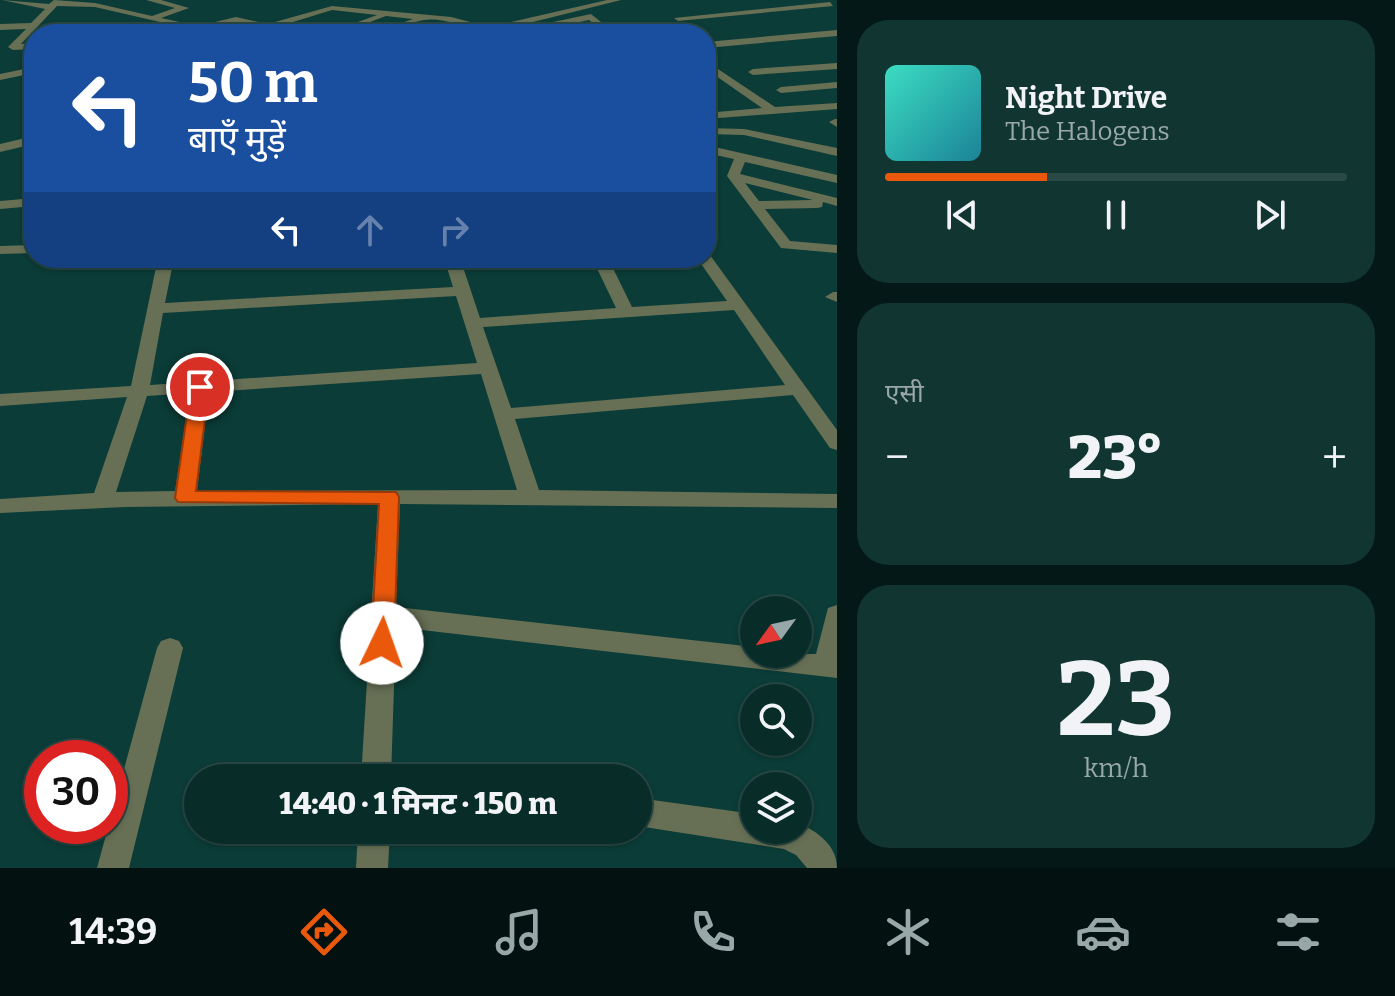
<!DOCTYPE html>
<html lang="hi">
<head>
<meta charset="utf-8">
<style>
  :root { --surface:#082d29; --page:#113531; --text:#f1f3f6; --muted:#98a8a8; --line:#294946; --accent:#ea580c }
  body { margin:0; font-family:Bitter,"Noto Sans Devanagari",serif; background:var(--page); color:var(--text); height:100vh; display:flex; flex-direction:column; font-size:30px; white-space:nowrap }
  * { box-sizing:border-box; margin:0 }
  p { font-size:26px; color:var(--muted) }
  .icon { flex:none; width:44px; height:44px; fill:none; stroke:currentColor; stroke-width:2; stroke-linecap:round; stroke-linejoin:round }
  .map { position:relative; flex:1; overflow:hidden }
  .drawer { display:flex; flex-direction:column; gap:20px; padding:20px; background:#041917; width:558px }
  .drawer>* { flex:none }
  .guide { position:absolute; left:24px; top:24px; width:692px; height:244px; border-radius:32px; box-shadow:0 2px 6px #0004,0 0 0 2px var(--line); background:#1a4fa0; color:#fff; overflow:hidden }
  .needle { width:52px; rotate:237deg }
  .tools { position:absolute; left:740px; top:596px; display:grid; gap:16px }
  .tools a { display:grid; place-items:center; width:72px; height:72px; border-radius:50%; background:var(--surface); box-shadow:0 2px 6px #0004,0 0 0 2px var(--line); font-size:40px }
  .speed { position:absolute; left:24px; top:740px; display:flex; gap:16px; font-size:40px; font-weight:700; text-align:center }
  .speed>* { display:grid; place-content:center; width:104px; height:104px; border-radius:50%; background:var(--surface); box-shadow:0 2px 6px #0004,0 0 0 2px var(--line); line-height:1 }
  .speed .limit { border:12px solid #d22; background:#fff; color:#111 }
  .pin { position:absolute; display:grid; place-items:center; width:68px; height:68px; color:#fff; margin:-34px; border:4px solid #fff; border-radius:50%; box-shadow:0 2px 8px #0007 }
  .me { position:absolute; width:88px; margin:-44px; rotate:3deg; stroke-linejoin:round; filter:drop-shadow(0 0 6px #0008) }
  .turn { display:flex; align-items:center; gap:28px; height:168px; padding:0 32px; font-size:36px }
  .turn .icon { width:104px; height:104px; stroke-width:2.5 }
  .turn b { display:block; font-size:56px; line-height:68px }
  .lanes { display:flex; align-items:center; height:76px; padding:0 32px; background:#0003; justify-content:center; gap:40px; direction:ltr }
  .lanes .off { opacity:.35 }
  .big { font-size:60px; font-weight:800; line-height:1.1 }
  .drawer .widget { flex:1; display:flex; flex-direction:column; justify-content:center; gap:12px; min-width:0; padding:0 28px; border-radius:32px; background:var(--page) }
  .drawer .dial { align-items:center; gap:0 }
  .dial b { font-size:104px; line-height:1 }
  .song { display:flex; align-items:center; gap:24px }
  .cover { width:96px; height:96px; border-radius:12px; background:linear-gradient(135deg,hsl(170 70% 55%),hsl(190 70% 35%)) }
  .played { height:8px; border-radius:4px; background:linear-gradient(90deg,var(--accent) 35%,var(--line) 35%) }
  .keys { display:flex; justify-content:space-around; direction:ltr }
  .heat { display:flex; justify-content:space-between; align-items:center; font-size:44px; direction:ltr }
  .trip { position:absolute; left:184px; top:764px; width:468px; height:80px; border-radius:40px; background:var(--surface); box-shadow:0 2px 6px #0004,0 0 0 2px var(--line); font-weight:800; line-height:80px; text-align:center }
  .tab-bar { display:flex; height:128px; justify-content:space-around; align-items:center; background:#031210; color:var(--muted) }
  .tab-bar .icon { width:56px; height:56px }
  .tab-bar .active { color:var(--accent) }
  .tab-bar b { font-size:36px; color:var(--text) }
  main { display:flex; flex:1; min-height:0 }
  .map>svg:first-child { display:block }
</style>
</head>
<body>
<main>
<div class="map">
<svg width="837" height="868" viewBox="0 0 837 868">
  <rect width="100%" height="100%" fill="#0b3c37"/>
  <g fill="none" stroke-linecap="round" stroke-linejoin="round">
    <g fill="#677055" fill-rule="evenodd">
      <path d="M 2,0 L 49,4 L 54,0 L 95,3 L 152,16 L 175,8 L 146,0 L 161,0 L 189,8 L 161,18 L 198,26 L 236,17 L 268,24 L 332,6 L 451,17 L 490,27 L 607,0 L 621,0 L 485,34 L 474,34 L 480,30 C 463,26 441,17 424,20 C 408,22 390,34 371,34 L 413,19 L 386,16 L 338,34 L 325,34 L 377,15 L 332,10 L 280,26 L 314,34 L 296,34 L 236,23 L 209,29 L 225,34 L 210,34 L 176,26 L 173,31 L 113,34 L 173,25 L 95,7 L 57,6 L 21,44 L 34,43 L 34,49 L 13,50 L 8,47 L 26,29 L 0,30 L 0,24 L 31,23 L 45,9 Z"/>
      <polygon points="830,2 833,6 678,21 674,18"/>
      <polygon points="591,14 616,34 607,34 589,20 545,29 540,32 541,34 531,31 539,25"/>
      <polygon points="837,30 837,36 706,48 706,42"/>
      <polygon points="706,61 775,107 837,103 837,109 706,119 706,113 762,108 706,69"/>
      <polygon points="837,63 837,69 753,75 748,72 753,69"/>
      <polygon points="34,67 34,73 0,80 0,74"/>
      <polygon points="837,82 837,88 781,93 776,90 781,87"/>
      <polygon points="835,119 837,119 837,127 829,122"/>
      <polygon points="706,128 744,129 837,148 837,156 744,135 706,134"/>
      <polygon points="34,136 34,144 0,152 0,144"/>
      <path d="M 706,145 L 837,175 L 837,183 L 745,162 L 740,174 L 837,198 L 837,206 L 823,202 L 822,207 L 817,208 L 765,209 L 790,241 L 837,245 L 837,253 L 781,248 L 727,176 L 734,159 L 706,153 ZM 745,183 L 813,200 L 759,201 Z"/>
      <polygon points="34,198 34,206 0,209 0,201"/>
      <polygon points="34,245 34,253 0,254 0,246"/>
      <path d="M 706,254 L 710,255 L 837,430 L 837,450 L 830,448 L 793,395 L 515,419 L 539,490 L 837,494 L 837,508 L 400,504 L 396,607 L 754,647 L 754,654 L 816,654 L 828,608 L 837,605 L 837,678 L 396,627 L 391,778 L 361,778 L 378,504 L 125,507 L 0,513 L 0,499 L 94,493 L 127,397 L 0,406 L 0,394 L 131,386 L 158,258 L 174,258 L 165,303 L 453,287 L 444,258 L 460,258 L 480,318 L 616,308 L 592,258 L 608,258 L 632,307 L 727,301 L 697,258 L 706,258 ZM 456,296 L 477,363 L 150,385 L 163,313 ZM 734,310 L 785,385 L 511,408 L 483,327 ZM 481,374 L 517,490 L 197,491 L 209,392 ZM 190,393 L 175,491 L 116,492 L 147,396 Z"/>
      <polygon points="833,292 837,292 837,302 825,297"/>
      <polygon points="170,638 179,641 183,648 129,868 97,868 157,648 161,641"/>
      <path d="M 638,798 L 754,814 L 754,830 L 798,830 L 798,823 C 817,831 837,845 837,868 L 807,868 L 796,855 L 784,849 L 638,826 Z"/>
      <polygon points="358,830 390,830 388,868 356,868"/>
    </g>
  </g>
  <polygon fill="#ea580c" stroke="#983908" stroke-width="2" points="200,381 209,387 196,491 396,492 399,497 394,643 391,650 382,653 374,650 371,643 379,504 178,502 175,498 191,387"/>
</svg>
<div class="tools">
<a><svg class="needle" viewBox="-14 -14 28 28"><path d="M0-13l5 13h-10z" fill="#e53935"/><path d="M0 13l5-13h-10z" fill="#98a8a8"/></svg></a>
<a><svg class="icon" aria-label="search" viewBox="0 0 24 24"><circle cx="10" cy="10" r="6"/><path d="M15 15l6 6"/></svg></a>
<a><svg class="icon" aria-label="layers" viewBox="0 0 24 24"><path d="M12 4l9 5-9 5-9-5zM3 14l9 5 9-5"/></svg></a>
</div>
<div class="speed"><div class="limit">30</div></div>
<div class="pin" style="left:200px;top:387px;background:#d93025"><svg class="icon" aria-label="arrive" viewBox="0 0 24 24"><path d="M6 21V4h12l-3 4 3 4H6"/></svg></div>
<svg class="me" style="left:382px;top:643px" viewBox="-20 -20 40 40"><circle r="19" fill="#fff"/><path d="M0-13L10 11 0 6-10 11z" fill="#ea580c"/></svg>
<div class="trip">14:40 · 1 मिनट · 150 m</div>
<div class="guide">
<div class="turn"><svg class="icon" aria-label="left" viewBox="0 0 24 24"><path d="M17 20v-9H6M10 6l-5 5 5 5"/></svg><div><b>50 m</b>बाएँ मुड़ें</div></div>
<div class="lanes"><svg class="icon" aria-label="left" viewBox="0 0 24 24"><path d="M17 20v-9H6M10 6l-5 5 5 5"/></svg><svg class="icon off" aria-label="ahead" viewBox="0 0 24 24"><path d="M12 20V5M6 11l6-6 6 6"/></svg><svg class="icon off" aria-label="right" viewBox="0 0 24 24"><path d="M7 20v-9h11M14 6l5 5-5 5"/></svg></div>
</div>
</div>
<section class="drawer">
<div class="widget">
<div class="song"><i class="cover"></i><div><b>Night Drive</b><p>The Halogens</p></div></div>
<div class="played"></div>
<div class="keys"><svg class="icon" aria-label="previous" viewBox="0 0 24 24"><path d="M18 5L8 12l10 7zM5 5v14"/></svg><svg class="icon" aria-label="pause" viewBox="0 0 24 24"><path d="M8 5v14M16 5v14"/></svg><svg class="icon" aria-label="next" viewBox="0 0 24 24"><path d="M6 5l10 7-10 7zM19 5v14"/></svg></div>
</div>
<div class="widget"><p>एसी</p>
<div class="heat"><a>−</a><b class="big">23°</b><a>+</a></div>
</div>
<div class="widget dial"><b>23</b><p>km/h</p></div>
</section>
</main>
<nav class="tab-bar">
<b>14:39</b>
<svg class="icon active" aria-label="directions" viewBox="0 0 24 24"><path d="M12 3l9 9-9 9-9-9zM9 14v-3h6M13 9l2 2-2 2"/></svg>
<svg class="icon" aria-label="music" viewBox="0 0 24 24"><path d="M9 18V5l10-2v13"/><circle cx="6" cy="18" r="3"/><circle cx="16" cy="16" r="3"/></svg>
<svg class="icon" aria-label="phone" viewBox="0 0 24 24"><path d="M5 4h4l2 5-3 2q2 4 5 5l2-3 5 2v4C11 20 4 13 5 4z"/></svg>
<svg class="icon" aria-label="climate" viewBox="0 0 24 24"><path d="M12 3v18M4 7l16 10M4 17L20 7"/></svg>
<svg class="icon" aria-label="car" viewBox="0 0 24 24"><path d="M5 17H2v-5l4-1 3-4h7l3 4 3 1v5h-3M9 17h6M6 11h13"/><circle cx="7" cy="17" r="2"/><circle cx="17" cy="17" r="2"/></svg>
<svg class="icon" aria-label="filters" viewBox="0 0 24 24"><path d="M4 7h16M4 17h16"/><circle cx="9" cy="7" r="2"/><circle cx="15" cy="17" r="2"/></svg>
</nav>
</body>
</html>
